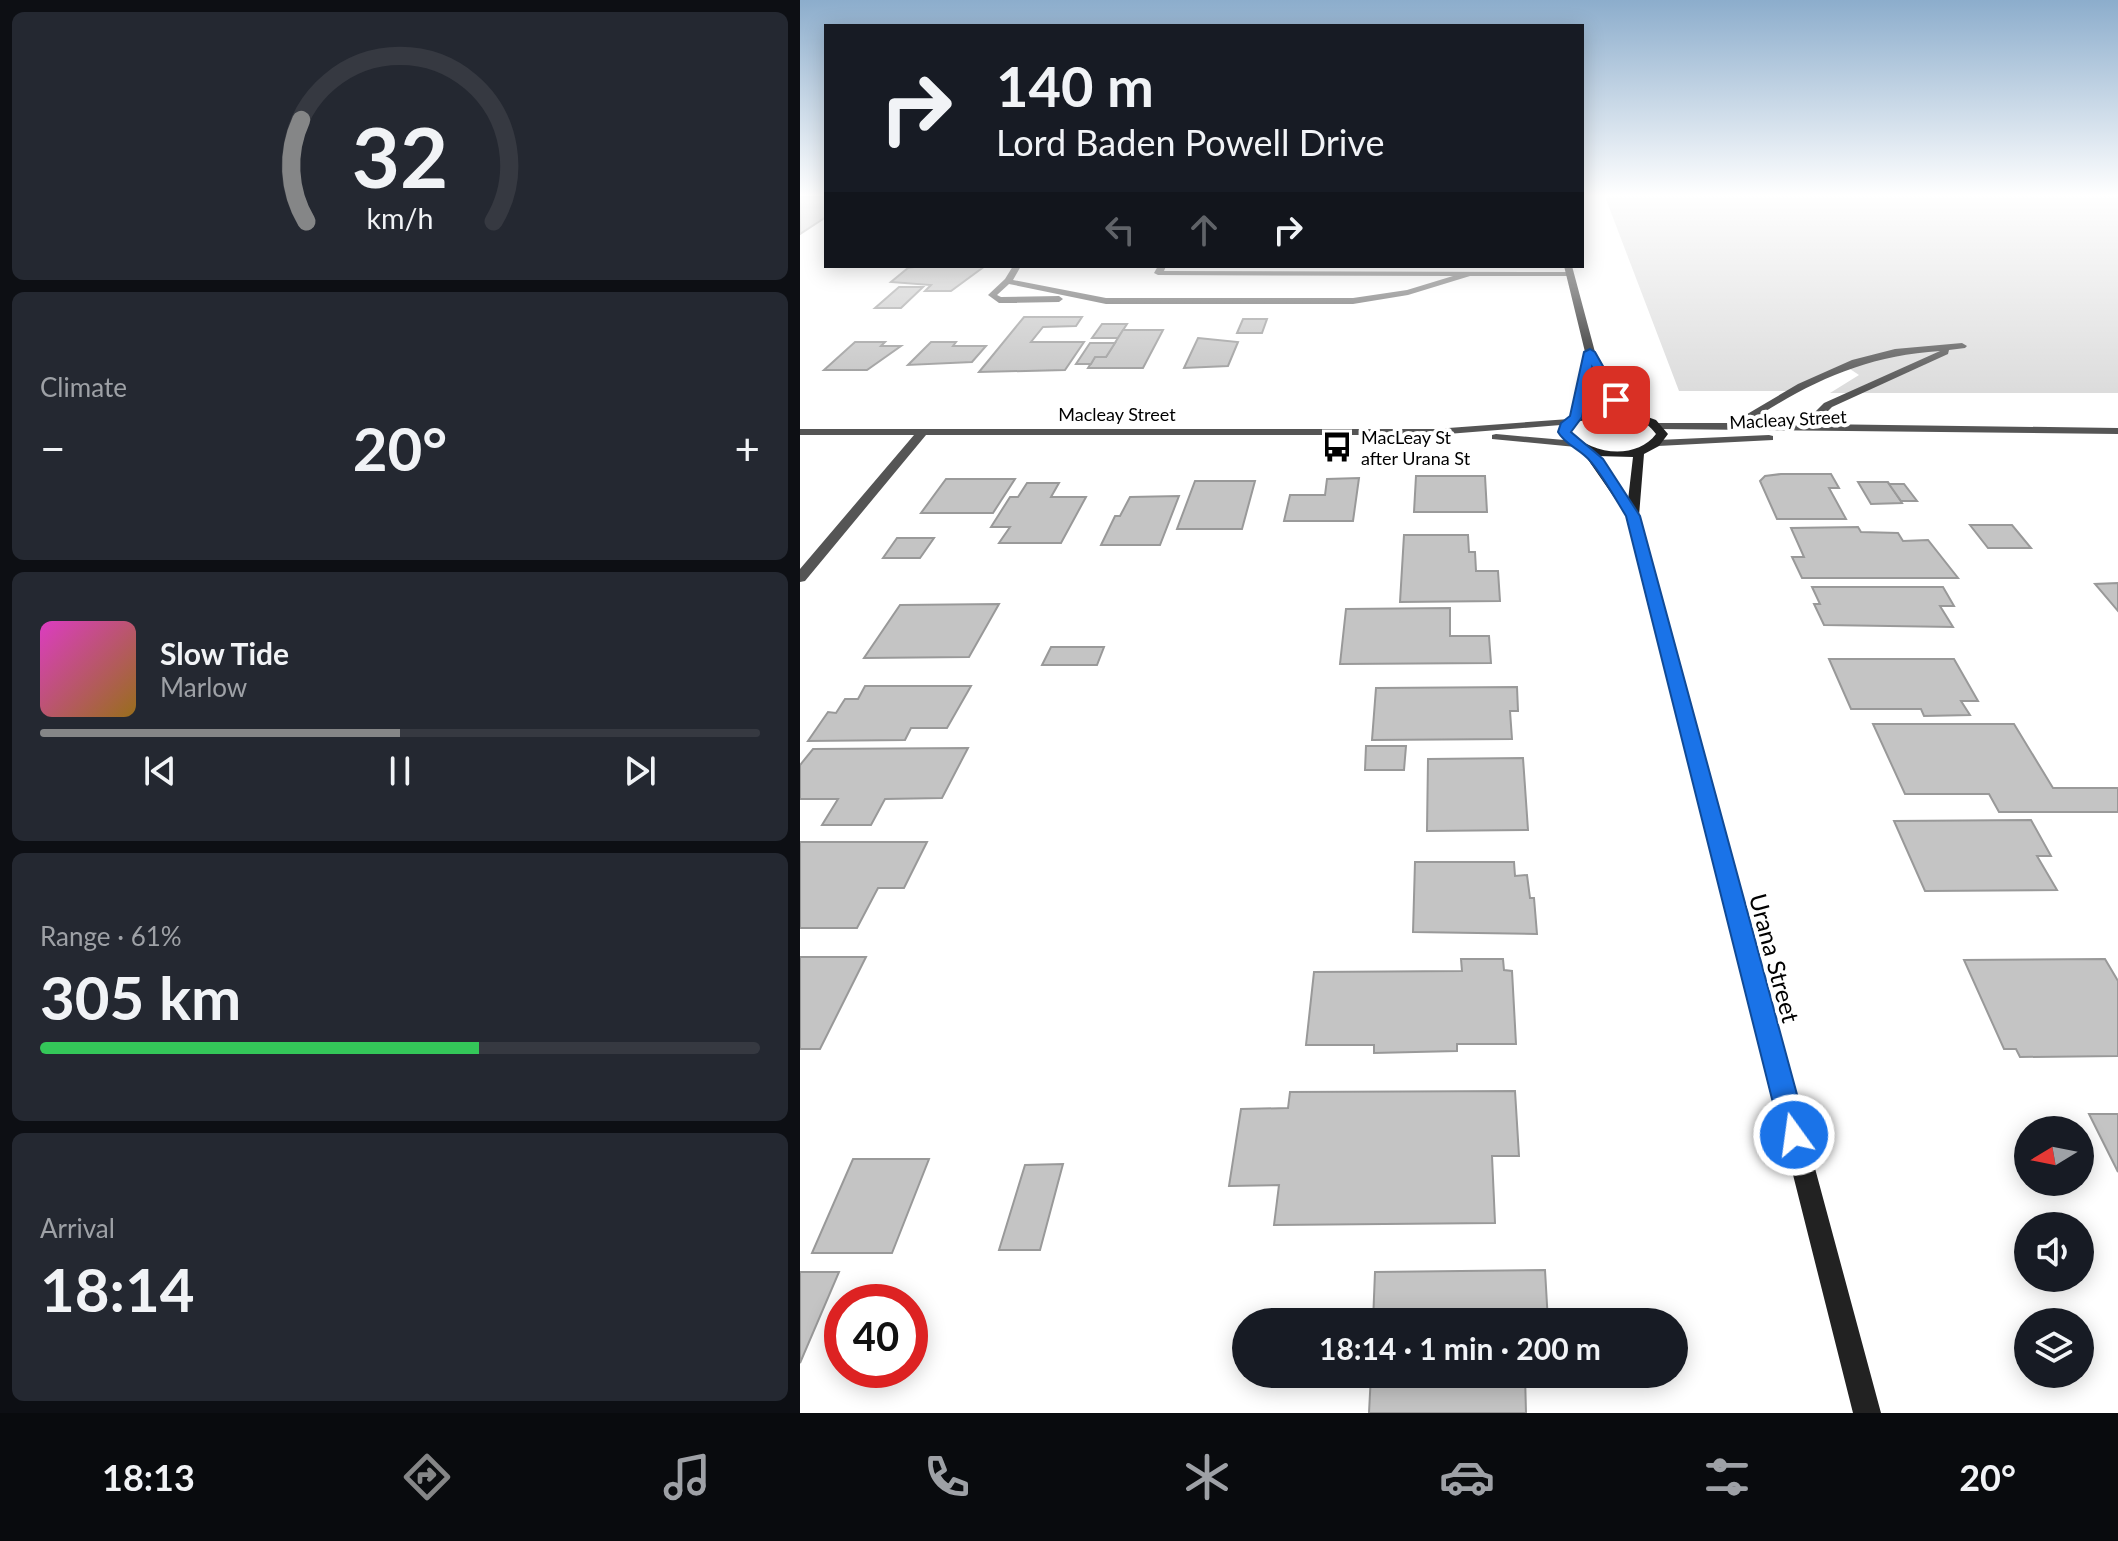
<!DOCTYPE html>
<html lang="en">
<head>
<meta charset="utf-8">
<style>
  :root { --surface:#171b24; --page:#242831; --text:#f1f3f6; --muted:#9ea1a6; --line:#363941; --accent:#858687 }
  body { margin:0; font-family:Lato,sans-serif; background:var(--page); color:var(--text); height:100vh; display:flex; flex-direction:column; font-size:30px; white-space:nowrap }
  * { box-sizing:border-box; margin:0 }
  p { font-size:26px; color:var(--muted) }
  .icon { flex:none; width:44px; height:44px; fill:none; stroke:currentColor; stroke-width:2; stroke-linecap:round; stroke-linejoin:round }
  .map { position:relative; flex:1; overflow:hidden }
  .side { display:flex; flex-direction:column; gap:12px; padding:12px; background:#0d0f14; width:800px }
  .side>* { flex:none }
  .guide { position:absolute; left:24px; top:24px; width:760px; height:244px; border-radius:0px; box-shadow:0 4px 20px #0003; background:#171b24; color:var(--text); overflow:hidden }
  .needle { width:52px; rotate:260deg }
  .fabs { position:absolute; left:1214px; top:1116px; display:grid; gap:16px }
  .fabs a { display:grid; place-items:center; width:80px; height:80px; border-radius:50%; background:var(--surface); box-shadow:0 4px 20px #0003; font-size:40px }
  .speed { position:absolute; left:24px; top:1284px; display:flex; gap:16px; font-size:40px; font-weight:700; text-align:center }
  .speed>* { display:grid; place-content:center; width:104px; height:104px; border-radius:50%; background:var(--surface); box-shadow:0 4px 20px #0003; line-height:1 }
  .speed .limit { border:12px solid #d22; background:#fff; color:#111 }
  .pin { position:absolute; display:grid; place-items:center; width:68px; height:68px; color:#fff; margin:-34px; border-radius:16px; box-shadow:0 4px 12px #0006 }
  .me { position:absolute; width:88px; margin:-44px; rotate:346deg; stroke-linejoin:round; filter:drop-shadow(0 0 6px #0008) }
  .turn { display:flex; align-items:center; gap:28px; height:168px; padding:0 40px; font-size:36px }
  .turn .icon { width:104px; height:104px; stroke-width:2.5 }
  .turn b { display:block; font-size:56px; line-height:68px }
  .lanes { display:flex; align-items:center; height:76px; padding:0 40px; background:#0003; justify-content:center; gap:40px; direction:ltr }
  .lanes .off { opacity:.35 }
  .big { font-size:60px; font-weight:700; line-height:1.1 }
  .side .widget { flex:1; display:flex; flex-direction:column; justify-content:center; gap:12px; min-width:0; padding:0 28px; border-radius:12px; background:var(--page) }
  .side .dial { align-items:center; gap:0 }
  .dial svg { height:208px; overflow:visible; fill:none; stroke:var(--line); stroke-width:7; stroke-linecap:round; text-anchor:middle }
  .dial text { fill:var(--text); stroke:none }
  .song { display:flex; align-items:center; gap:24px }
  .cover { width:96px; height:96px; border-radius:12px; background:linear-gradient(135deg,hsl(310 70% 55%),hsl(40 70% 35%)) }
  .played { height:8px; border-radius:4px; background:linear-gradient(90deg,var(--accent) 50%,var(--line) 50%) }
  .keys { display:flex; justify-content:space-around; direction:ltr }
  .heat { display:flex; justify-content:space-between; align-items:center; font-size:44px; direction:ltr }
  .charge { height:12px; border-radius:6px; background:linear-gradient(90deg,#34c759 61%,var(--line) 0) }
  .trip { position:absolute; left:432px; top:1308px; width:456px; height:80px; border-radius:40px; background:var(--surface); box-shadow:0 4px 20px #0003; font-weight:700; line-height:80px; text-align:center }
  .menu { display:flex; height:128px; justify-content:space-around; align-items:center; background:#090b0e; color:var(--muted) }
  .menu .icon { width:56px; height:56px }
  .menu .current { color:var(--accent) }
  .menu b { font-size:36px; color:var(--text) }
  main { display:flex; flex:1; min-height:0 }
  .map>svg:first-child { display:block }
</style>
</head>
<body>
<main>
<section class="side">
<div class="widget dial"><svg viewBox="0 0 100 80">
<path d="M14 69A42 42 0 1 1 86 69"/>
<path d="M14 69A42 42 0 0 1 12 30" stroke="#858687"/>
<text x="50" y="56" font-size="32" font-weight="700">32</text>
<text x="50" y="72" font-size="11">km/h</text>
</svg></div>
<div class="widget"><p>Climate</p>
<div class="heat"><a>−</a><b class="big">20°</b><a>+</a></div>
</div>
<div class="widget">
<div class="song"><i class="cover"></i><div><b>Slow Tide</b><p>Marlow</p></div></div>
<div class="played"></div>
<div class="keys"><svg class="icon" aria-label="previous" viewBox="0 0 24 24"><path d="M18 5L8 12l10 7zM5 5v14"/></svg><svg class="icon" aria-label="pause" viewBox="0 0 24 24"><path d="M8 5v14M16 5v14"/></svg><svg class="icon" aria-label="next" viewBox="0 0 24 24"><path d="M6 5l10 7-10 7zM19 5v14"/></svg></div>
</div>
<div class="widget"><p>Range · 61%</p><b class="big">305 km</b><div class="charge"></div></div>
<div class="widget"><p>Arrival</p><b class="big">18:14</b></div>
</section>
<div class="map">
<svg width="1318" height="1413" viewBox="0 0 1318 1413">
  <rect width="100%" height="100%" fill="#fff"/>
  <polygon fill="#dcdcdc" points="804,194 1318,194 1318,393 1030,393 1059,375 1047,367 999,391 879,391"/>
  <g fill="#c4c4c4" stroke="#999" stroke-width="2">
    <polygon points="0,197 26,197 26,217 0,234"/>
    <polygon points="121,266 185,266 151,291 125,291 131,285 91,282 108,268"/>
    <polygon points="99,287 123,287 101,308 75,308"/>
    <polygon points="224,317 282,317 276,326 243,327 231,342 284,342 265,370 179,372"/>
    <polygon points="443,319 467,319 462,333 437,333"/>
    <polygon points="302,324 327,324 318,338 292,338"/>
    <polygon points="323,330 363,330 343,368 288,368 295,357 306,357"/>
    <polygon points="398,338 438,342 428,366 384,368"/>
    <polygon points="55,342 85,342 81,346 101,346 67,370 24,370"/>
    <polygon points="131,342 156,342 153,346 186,346 172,362 108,365"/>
    <polygon points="290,343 315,343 306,357 295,357 291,364 276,364"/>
    <polygon points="981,474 1031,474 1039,488 1029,488 1046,519 977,519 960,481 965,476"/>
    <polygon points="616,476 685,476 687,512 614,512"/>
    <polygon points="559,478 553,521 484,521 490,495 525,495 527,479"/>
    <polygon points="146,479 215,479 193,513 121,513"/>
    <polygon points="395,481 455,481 442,529 377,529"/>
    <polygon points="1058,482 1088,482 1102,503 1071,504"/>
    <polygon points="227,483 259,483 251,497 286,497 261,543 199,543 210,527 191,527 210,497 218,497"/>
    <polygon points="1089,484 1104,484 1117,501 1101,501"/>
    <polygon points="379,496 360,545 301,545 315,516 320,516 330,497"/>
    <polygon points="1170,525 1212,525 1231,548 1188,548"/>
    <polygon points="1058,527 1061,532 1098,533 1103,541 1128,540 1158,578 1002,578 992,557 1004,557 991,528"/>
    <polygon points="604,535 668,535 669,552 675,552 676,571 698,571 700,601 600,602"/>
    <polygon points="97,538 134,538 120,558 83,558"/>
    <polygon points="1318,583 1318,611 1295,584"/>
    <polygon points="1012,587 1143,587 1154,606 1140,606 1153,627 1024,625 1014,604 1020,604"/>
    <polygon points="199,604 169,657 64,658 100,605"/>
    <polygon points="650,608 650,636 689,636 691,663 540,664 546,609"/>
    <polygon points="251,647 304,647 297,665 242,665"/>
    <polygon points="1029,659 1154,659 1178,701 1161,701 1170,715 1124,716 1121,709 1051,709"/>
    <polygon points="65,686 171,686 147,728 111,728 105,740 8,741 28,712 36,713 45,699 58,699"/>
    <polygon points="717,687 718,711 710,711 712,739 572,740 576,688"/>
    <polygon points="1073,724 1214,724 1253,788 1318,788 1318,812 1199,812 1189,794 1105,794"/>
    <polygon points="566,746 606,746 604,770 565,770"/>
    <polygon points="168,748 142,798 85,799 71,825 22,825 38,799 0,799 0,765 13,749"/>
    <polygon points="723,758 728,830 627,831 628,759"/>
    <polygon points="1231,820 1251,856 1237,856 1257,890 1125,891 1094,821"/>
    <polygon points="0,842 127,842 104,888 78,888 57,928 0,928"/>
    <polygon points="615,862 714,862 715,876 727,875 730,898 734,898 737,934 613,932"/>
    <polygon points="0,957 66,957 20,1049 0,1049"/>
    <polygon points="661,959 703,959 704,970 712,971 716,1044 657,1044 657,1051 574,1053 574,1045 506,1045 514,972 662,971"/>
    <polygon points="1305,959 1318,981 1318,1056 1220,1057 1216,1049 1204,1049 1164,960"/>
    <polygon points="715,1091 719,1156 692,1156 695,1223 474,1225 479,1185 429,1186 441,1109 488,1108 490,1092"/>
    <polygon points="1289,1114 1318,1114 1318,1172"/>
    <polygon points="53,1159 129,1159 92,1253 12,1253"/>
    <polygon points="263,1164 240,1250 199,1250 225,1165"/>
    <polygon points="745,1270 748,1322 573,1322 575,1272"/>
    <polygon points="0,1272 39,1272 0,1363"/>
    <polygon points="571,1374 725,1374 726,1413 569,1413"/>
  </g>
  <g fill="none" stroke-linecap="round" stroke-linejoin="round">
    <polygon fill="#555" fill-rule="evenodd" points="213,266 221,266 213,280 306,298 553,298 607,290 653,276 358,275 354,273 358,266 366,266 364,271 770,272 774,274 770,276 670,276 608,295 553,304 306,304 209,284 197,295 201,297 259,296 263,299 259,302 199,303 188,295 205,279"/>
    <g fill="#555" fill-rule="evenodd">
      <path d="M 1162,343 L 1167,346 L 1165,348 L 1149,350 L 1148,354 L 1032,407 L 1015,424 L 1318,428 L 1318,434 L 858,429 L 852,426 L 858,423 L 932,423 L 998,384 L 1052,360 L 1095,349 ZM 1140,351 L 1024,403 L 1003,424 L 946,424 C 1009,382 1064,356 1140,351 Z"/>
      <polygon points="769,419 773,420 773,424 635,435 126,435 5,581 0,582 0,569 114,435 0,435 0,429 635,429"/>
      <polygon points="696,434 776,441 782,444 776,447 692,439 692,435"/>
      <polygon points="969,435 973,436 973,440 858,446 852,443 858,440"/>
    </g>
    <path fill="#222" fill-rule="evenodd" d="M 764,266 L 772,266 L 795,352 L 831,411 L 856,420 L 868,434 L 859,446 L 844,454 L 839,516 L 1081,1413 L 1053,1413 L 827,516 L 782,451 L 769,444 L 759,432 L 771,416 L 785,352 ZM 792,364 L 819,409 L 782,414 ZM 810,415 C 829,416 845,418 856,434 C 837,460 791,455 771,432 L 776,422 ZM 797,456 L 833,457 L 828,500 Z"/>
  </g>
  <linearGradient id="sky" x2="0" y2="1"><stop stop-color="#8cadcc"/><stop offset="0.5" stop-color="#fff"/><stop offset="1" stop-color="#fff" stop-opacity="0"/></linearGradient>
  <rect width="1318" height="391" fill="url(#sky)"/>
  <path fill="#1a73e8" stroke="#114b97" stroke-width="2" d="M 790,349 L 795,352 L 822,400 L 812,402 L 792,367 L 782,417 L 771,432 L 803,459 L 840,516 L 1008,1135 L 1004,1144 L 994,1148 L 985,1144 L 981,1135 L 826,516 C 815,498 804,478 791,462 C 781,449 766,446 758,432 L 761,423 L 770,416 L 784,352 Z"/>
  <defs>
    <g id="bus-bare" transform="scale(2.4)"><path d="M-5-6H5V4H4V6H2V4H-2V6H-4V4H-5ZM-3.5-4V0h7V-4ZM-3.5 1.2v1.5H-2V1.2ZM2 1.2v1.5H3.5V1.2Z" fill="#000" stroke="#fff" stroke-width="2.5" paint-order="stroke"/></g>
  </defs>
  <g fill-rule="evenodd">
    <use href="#bus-bare" x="537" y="447"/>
  </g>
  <g text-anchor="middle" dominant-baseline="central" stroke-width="8" stroke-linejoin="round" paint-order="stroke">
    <g font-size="18" fill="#000" stroke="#fff">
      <text x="317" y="414">Macleay Street</text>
      <text transform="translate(988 419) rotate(-3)">Macleay Street</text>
    </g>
    <g font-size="18" fill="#000" stroke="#fff" text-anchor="start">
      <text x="561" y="437">MacLeay St<tspan x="561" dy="21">after Urana St</tspan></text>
    </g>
    <g font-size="24" fill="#000" stroke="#fff">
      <text transform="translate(975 958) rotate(75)">Urana Street</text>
    </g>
  </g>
</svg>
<div class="fabs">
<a><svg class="needle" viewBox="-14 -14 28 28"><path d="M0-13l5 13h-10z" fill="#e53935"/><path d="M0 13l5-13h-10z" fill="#9ea1a6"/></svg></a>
<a><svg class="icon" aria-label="sound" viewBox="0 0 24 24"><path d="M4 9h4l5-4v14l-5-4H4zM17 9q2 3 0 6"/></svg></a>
<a><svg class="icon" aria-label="layers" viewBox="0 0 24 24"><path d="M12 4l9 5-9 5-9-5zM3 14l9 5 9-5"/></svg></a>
</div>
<div class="speed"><div class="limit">40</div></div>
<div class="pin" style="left:816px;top:400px;background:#d93025"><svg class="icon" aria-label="arrive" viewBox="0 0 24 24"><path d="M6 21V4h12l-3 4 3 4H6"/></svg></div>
<svg class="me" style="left:994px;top:1135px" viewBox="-20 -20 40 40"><circle r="17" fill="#1a73e8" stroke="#fff" stroke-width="3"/><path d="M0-11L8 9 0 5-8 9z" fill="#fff"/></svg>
<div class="trip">18:14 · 1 min · 200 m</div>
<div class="guide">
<div class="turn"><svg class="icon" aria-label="right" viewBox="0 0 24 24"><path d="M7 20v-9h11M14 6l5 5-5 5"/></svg><div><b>140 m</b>Lord Baden Powell Drive</div></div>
<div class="lanes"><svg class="icon off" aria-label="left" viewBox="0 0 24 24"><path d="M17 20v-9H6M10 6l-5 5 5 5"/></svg><svg class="icon off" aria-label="ahead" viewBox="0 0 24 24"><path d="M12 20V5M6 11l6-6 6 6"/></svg><svg class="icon" aria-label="right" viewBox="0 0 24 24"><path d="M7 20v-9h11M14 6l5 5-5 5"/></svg></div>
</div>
</div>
</main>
<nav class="menu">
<b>18:13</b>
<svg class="icon current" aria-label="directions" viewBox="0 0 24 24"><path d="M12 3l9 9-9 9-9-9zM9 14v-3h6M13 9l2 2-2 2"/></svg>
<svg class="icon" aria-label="music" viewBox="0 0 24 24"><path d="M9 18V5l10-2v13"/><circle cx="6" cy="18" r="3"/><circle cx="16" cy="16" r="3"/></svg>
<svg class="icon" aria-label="phone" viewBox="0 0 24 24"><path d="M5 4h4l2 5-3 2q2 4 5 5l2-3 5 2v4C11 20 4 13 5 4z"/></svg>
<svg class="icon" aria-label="climate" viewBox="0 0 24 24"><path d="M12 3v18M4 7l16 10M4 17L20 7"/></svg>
<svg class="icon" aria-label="car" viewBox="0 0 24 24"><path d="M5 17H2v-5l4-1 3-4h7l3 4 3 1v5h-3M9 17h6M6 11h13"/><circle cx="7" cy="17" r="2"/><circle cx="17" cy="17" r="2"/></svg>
<svg class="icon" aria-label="filters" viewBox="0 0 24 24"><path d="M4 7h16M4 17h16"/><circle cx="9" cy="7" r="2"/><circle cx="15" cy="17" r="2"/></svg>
<b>20°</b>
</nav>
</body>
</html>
